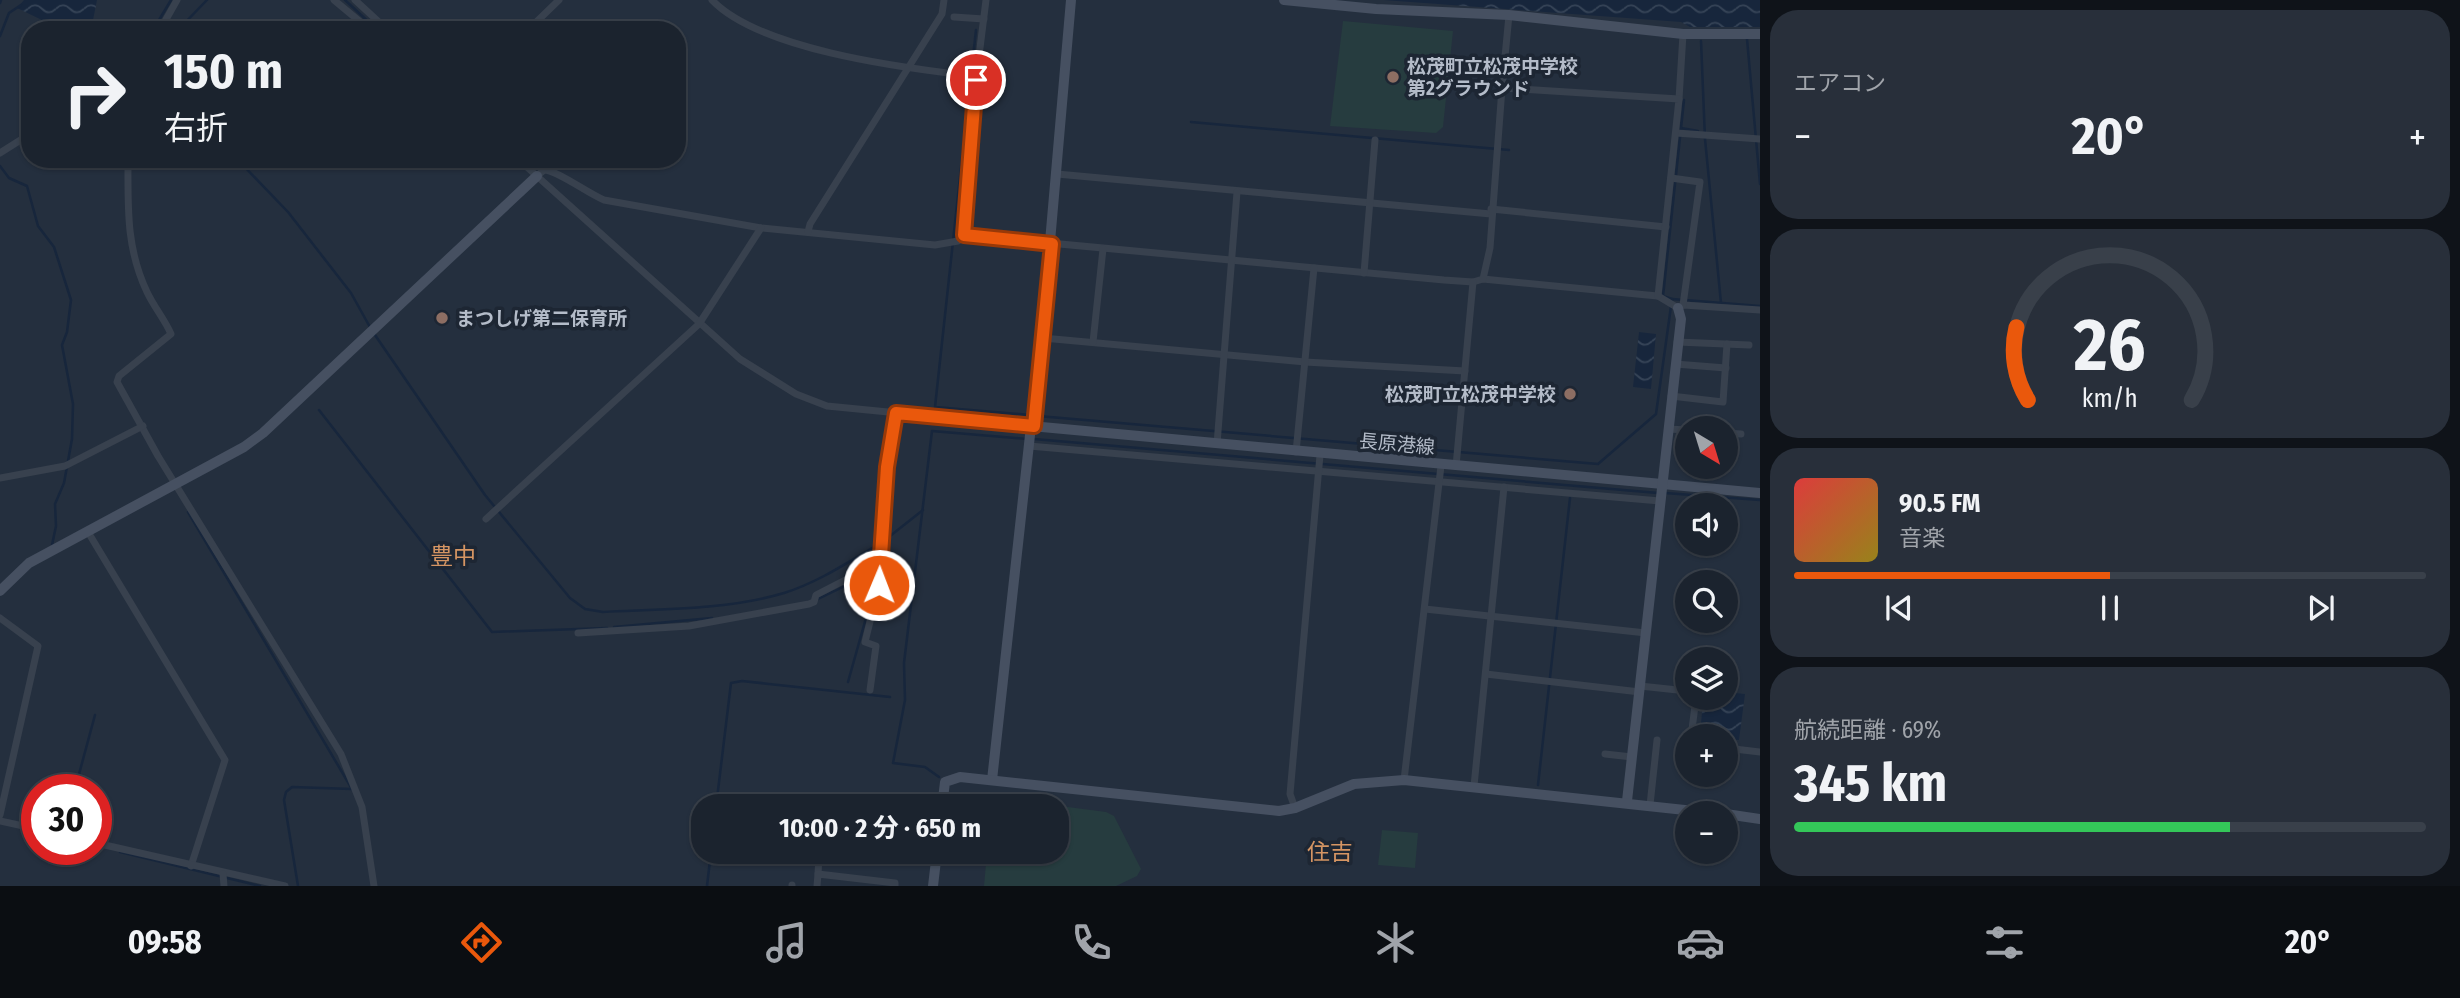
<!DOCTYPE html>
<html lang="ja">
<head>
<meta charset="utf-8">
<style>
  :root { --surface:#1b232e; --page:#282f3a; --text:#f1f3f6; --muted:#a0a4aa; --line:#39404a; --accent:#ea580c }
  body { margin:0; font-family:"Fira Sans Condensed","Noto Sans JP",sans-serif; background:var(--page); color:var(--text); height:100vh; display:flex; flex-direction:column; font-size:26px; white-space:nowrap }
  * { box-sizing:border-box; margin:0 }
  p { font-size:23px; color:var(--muted) }
  .icon { flex:none; width:38px; height:38px; fill:none; stroke:currentColor; stroke-width:2; stroke-linecap:round; stroke-linejoin:round }
  .map { position:relative; flex:1; overflow:hidden }
  .drawer { display:flex; flex-direction:column; gap:10px; padding:10px; background:#0f1319; width:700px }
  .drawer>* { flex:none }
  .guide { position:absolute; left:21px; top:21px; width:665px; height:147px; border-radius:28px; box-shadow:0 2px 5px #0004,0 0 0 2px var(--line); background:#1b232e; color:var(--text); overflow:hidden }
  .needle { width:46px; rotate:142deg }
  .controls { position:absolute; left:1675px; top:416px; display:grid; gap:14px }
  .controls a { display:grid; place-items:center; width:63px; height:63px; border-radius:50%; background:var(--surface); box-shadow:0 2px 5px #0004,0 0 0 2px var(--line); font-size:35px }
  .speed { position:absolute; left:21px; top:774px; display:flex; gap:14px; font-size:35px; font-weight:700; text-align:center }
  .speed>* { display:grid; place-content:center; width:91px; height:91px; border-radius:50%; background:var(--surface); box-shadow:0 2px 5px #0004,0 0 0 2px var(--line); line-height:1 }
  .speed .limit { border:10px solid #d22; background:#fff; color:#111 }
  .pin { position:absolute; display:grid; place-items:center; width:60px; height:60px; color:#fff; margin:-30px; border:4px solid #fff; border-radius:50%; box-shadow:0 2px 7px #0007 }
  .me { position:absolute; width:77px; margin:-38px; rotate:1deg; stroke-linejoin:round; filter:drop-shadow(0 0 5px #0008) }
  .turn { display:flex; align-items:center; gap:24px; height:147px; padding:0 28px; font-size:32px }
  .turn .icon { width:91px; height:91px; stroke-width:2.5 }
  .turn b { display:block; font-size:49px; line-height:60px }
  .big { font-size:52px; font-weight:700; line-height:1.1 }
  .drawer .widget { flex:1; display:flex; flex-direction:column; justify-content:center; gap:10px; min-width:0; padding:0 24px; border-radius:28px; background:var(--page) }
  .drawer .dial { align-items:center; gap:0 }
  .dial svg { height:182px; overflow:visible; fill:none; stroke:var(--line); stroke-width:7; stroke-linecap:round; text-anchor:middle }
  .dial text { fill:var(--text); stroke:none }
  .song { display:flex; align-items:center; gap:21px }
  .cover { width:84px; height:84px; border-radius:10px; background:linear-gradient(135deg,hsl(0 70% 55%),hsl(50 70% 35%)) }
  .played { height:7px; border-radius:4px; background:linear-gradient(90deg,var(--accent) 50%,var(--line) 50%) }
  .keys { display:flex; justify-content:space-around; direction:ltr }
  .heat { display:flex; justify-content:space-between; align-items:center; font-size:38px; direction:ltr }
  .charge { height:10px; border-radius:5px; background:linear-gradient(90deg,#34c759 69%,var(--line) 0) }
  .trip { position:absolute; left:691px; top:794px; width:378px; height:70px; border-radius:28px; background:var(--surface); box-shadow:0 2px 5px #0004,0 0 0 2px var(--line); font-weight:700; line-height:70px; text-align:center }
  .tabs { display:flex; height:112px; justify-content:space-around; align-items:center; background:#0b0e12; color:var(--muted) }
  .tabs .icon { width:49px; height:49px }
  .tabs .current { color:var(--accent) }
  .tabs b { font-size:32px; color:var(--text) }
  main { display:flex; flex:1; min-height:0 }
  .map>svg:first-child { display:block }
</style>
</head>
<body>
<main>
<div class="map">
<svg width="1760" height="886" viewBox="0 0 1760 886">
  <defs>
    <pattern id="water-waves" width="16" height="10" patternUnits="userSpaceOnUse" patternTransform="scale(1.75)"><rect width="16" height="10" fill="#17263c"/><path d="M0 5q4-4 8 0t8 0" fill="none" stroke="#364457"/></pattern>
  </defs>
  <rect width="100%" height="100%" fill="#242f3e"/>
  <g fill="#263c3f">
    <polygon points="1343,21 1453,31 1443,127 1436,133 1330,126"/>
    <polygon points="1022,801 1106,812 1114,816 1141,869 1137,876 1116,886 984,886 987,852 1057,852 1057,807 1011,807"/>
    <polygon points="1382,830 1418,833 1415,868 1378,865"/>
  </g>
  <g fill="url(#water-waves)">
    <polygon points="24,0 97,0 91,30 73,30 71,26 51,30 46,22 17,8"/>
    <polygon points="1383,0 1760,0 1760,27 1690,27 1681,22"/>
    <polygon points="1639,332 1656,334 1651,389 1633,387"/>
    <polygon points="1726,692 1745,694 1739,740 1700,737 1703,698 1726,698"/>
  </g>
  <g fill="none" stroke-linecap="round" stroke-linejoin="round">
    <g stroke="#17263c" stroke-width="2.5">
      <polyline points="345,0 373,26"/>
      <polyline points="0,3 1,0"/>
      <polyline points="153,30 171,0"/>
      <polyline points="178,30 207,0"/>
      <polyline points="976,30 935,407 1031,415"/>
      <polyline points="0,36 9,13 21,5"/>
      <polyline points="1747,39 1760,184"/>
      <polyline points="1701,41 1705,139 1721,303"/>
      <polyline points="1191,122 1509,150"/>
      <polyline points="1681,128 1698,131"/>
      <polyline points="237,159 288,212 351,293 371,329"/>
      <polyline points="0,166 9,178 27,186 38,226 54,247 71,300 67,332 62,345 73,404 72,439 64,483 55,504 56,526 52,545"/>
      <polyline points="1672,299 1760,306"/>
      <path d="M 375,335 L 485,495 L 570,598 L 585,609 L 603,612 C 661,609 727,610 784,593 C 819,582 848,562 879,544"/>
      <polyline points="319,410 492,632 607,628"/>
      <polyline points="1038,416 1598,464 1656,414 1672,299 1663,296 1684,100"/>
      <polyline points="1034,439 1658,493"/>
      <polyline points="1665,493 1760,500"/>
      <polyline points="188,512 352,789 292,787 286,792 284,800 298,886"/>
      <polyline points="885,540 923,510"/>
      <polyline points="818,599 851,583 873,593 848,682"/>
      <polyline points="614,627 712,618"/>
      <polyline points="939,777 925,767 893,763 905,700 904,663 932,431 1027,439"/>
      <polyline points="1538,785 1570,498"/>
      <polyline points="75,789 95,715"/>
      <polyline points="716,807 731,683 742,681 890,697"/>
      <polyline points="120,852 260,886"/>
      <polyline points="707,886 711,852"/>
    </g>
    <g stroke="#38414e" stroke-width="7">
      <polyline points="334,0 370,30"/>
      <polyline points="355,0 380,23 374,30"/>
      <path d="M 712,0 C 759,49 897,67 964,75 L 976,80"/>
      <polyline points="954,17 984,19"/>
      <polyline points="160,30 177,0"/>
      <polyline points="528,30 559,0"/>
      <polyline points="965,56 979,56"/>
      <polyline points="1502,88 1509,15"/>
      <polyline points="1679,99 1683,34"/>
      <polyline points="1676,133 1760,139"/>
      <polyline points="0,153 30,134"/>
      <path d="M 128,159 C 128,207 126,248 147,292 C 154,307 165,320 171,334 L 119,376 L 117,382 L 158,456 L 341,754 L 362,807 L 374,886"/>
      <polyline points="518,159 740,359 796,394 827,406 1031,426"/>
      <polyline points="1057,174 1491,214"/>
      <path d="M 537,176 L 544,170 C 557,170 587,193 604,200 L 761,228 L 935,245 L 958,241 L 964,235 L 1444,280 L 1473,282 L 1483,279 L 1647,295 L 1658,296 L 1678,308 L 1683,305 L 1760,310"/>
      <polyline points="1671,178 1700,182 1683,305"/>
      <polyline points="1491,209 1666,227"/>
      <polyline points="808,232 810,224 942,14 944,0"/>
      <polyline points="964,235 976,80 986,0"/>
      <polyline points="1364,273 1375,140"/>
      <polyline points="1483,279 1490,248 1502,88 1679,99 1658,296"/>
      <polyline points="1043,338 1305,362 1465,371"/>
      <polyline points="1093,342 1103,249"/>
      <polyline points="1677,342 1749,345"/>
      <polyline points="1675,364 1726,368"/>
      <polyline points="1671,396 1723,402 1727,344"/>
      <polyline points="1668,429 1687,430"/>
      <polyline points="1726,433 1741,434"/>
      <polyline points="1217,444 1237,192"/>
      <polyline points="1029,446 1660,501"/>
      <polyline points="1296,452 1314,268"/>
      <polyline points="1456,466 1473,282"/>
      <polyline points="0,478 65,466 143,426"/>
      <polyline points="486,519 699,324 761,228"/>
      <polyline points="88,532 225,760 191,866"/>
      <polyline points="1425,609 1646,633"/>
      <polyline points="0,618 38,646 0,815"/>
      <polyline points="578,633 689,626 809,604 814,602 816,595 851,577 879,585 887,467 896,413"/>
      <polyline points="1486,674 1640,692"/>
      <polyline points="1640,686 1687,691"/>
      <polyline points="870,690 876,646 865,642 879,585"/>
      <polyline points="1691,737 1696,698"/>
      <polyline points="1726,748 1760,752"/>
      <polyline points="1605,754 1632,757"/>
      <polyline points="1404,780 1441,466"/>
      <polyline points="1474,786 1504,487"/>
      <polyline points="1650,805 1657,740"/>
      <polyline points="1295,808 1290,794 1320,455"/>
      <polyline points="0,821 37,829"/>
      <polyline points="96,843 285,886"/>
      <polyline points="223,874 224,886"/>
      <polyline points="818,874 819,857"/>
      <polyline points="792,886 792,885"/>
      <polyline points="817,886 818,874 895,883 895,886"/>
    </g>
    <g stroke="#465061" stroke-width="10">
      <polyline points="1284,0 1376,9 1509,15 1683,34 1760,34"/>
      <polyline points="1034,426 1071,0"/>
      <polyline points="0,591 29,563 244,447 263,433 537,176"/>
      <polyline points="992,780 1031,426 1760,493"/>
      <polyline points="1627,801 1681,319 1678,308"/>
      <polyline points="942,807 945,782 960,777 1279,811 1295,808 1354,784 1404,780 1722,814"/>
      <polyline points="1726,814 1760,819"/>
      <polyline points="933,886 937,852"/>
    </g>
  </g>
  <g fill="none" stroke-linecap="round" stroke-linejoin="round">
    <g stroke="#983908" stroke-width="18">
      <polyline id="route" points="879,585 887,467 896,413 1034,426 1052,244 964,235 976,80"/>
    </g>
    <use href="#route" stroke="#ea580c" stroke-width="12"/>
  </g>
  <g fill="#8d6e63" stroke="#1d2633" stroke-width="2.5">
    <circle cx="1393" cy="77" r="7"/>
    <circle cx="442" cy="318" r="7"/>
    <circle cx="1570" cy="394" r="7"/>
  </g>
  <g text-anchor="middle" dominant-baseline="central" stroke-width="7" stroke-linejoin="round" paint-order="stroke">
    <g font-size="19" font-weight="bold" fill="#b4bcc9" stroke="#1d2633" text-anchor="start">
      <text x="1407" y="66">松茂町立松茂中学校<tspan x="1407" dy="22">第2グラウンド</tspan></text>
      <text x="456" y="318">まつしげ第二保育所</text>
      <text x="1556" y="394" text-anchor="end">松茂町立松茂中学校</text>
    </g>
    <g font-size="19" fill="#b4bcc9" stroke="#1d2633">
      <text transform="translate(1397 444) rotate(5)">長原港線</text>
    </g>
    <g font-size="23" fill="#d59563" stroke="#1d2633">
      <text x="453" y="556">豊中</text>
      <text x="1330" y="852">住吉</text>
    </g>
  </g>
</svg>
<div class="controls">
<a><svg class="needle" viewBox="-14 -14 28 28"><path d="M0-13l5 13h-10z" fill="#e53935"/><path d="M0 13l5-13h-10z" fill="#a0a4aa"/></svg></a>
<a><svg class="icon" aria-label="sound" viewBox="0 0 24 24"><path d="M4 9h4l5-4v14l-5-4H4zM17 9q2 3 0 6"/></svg></a>
<a><svg class="icon" aria-label="search" viewBox="0 0 24 24"><circle cx="10" cy="10" r="6"/><path d="M15 15l6 6"/></svg></a>
<a><svg class="icon" aria-label="layers" viewBox="0 0 24 24"><path d="M12 4l9 5-9 5-9-5zM3 14l9 5 9-5"/></svg></a>
<a>+</a>
<a>−</a>
</div>
<div class="speed"><div class="limit">30</div></div>
<div class="pin" style="left:976px;top:80px;background:#d93025"><svg class="icon" aria-label="arrive" viewBox="0 0 24 24"><path d="M6 21V4h12l-3 4 3 4H6"/></svg></div>
<svg class="me" style="left:879px;top:585px" viewBox="-20 -20 40 40"><circle r="17" fill="#ea580c" stroke="#fff" stroke-width="3"/><path d="M0-11L8 9 0 5-8 9z" fill="#fff"/></svg>
<div class="trip">10:00 · 2 分 · 650 m</div>
<div class="guide">
<div class="turn"><svg class="icon" aria-label="right" viewBox="0 0 24 24"><path d="M7 20v-9h11M14 6l5 5-5 5"/></svg><div><b>150 m</b>右折</div></div>
</div>
</div>
<section class="drawer">
<div class="widget"><p>エアコン</p>
<div class="heat"><a>−</a><b class="big">20°</b><a>+</a></div>
</div>
<div class="widget dial"><svg viewBox="0 0 100 80">
<path d="M14 69A42 42 0 1 1 86 69"/>
<path d="M14 69A42 42 0 0 1 9 37" stroke="#ea580c"/>
<text x="50" y="56" font-size="32" font-weight="700">26</text>
<text x="50" y="72" font-size="11">km/h</text>
</svg></div>
<div class="widget">
<div class="song"><i class="cover"></i><div><b>90.5 FM</b><p>音楽</p></div></div>
<div class="played"></div>
<div class="keys"><svg class="icon" aria-label="previous" viewBox="0 0 24 24"><path d="M18 5L8 12l10 7zM5 5v14"/></svg><svg class="icon" aria-label="pause" viewBox="0 0 24 24"><path d="M8 5v14M16 5v14"/></svg><svg class="icon" aria-label="next" viewBox="0 0 24 24"><path d="M6 5l10 7-10 7zM19 5v14"/></svg></div>
</div>
<div class="widget"><p>航続距離 · 69%</p><b class="big">345 km</b><div class="charge"></div></div>
</section>
</main>
<nav class="tabs">
<b>09:58</b>
<svg class="icon current" aria-label="directions" viewBox="0 0 24 24"><path d="M12 3l9 9-9 9-9-9zM9 14v-3h6M13 9l2 2-2 2"/></svg>
<svg class="icon" aria-label="music" viewBox="0 0 24 24"><path d="M9 18V5l10-2v13"/><circle cx="6" cy="18" r="3"/><circle cx="16" cy="16" r="3"/></svg>
<svg class="icon" aria-label="phone" viewBox="0 0 24 24"><path d="M5 4h4l2 5-3 2q2 4 5 5l2-3 5 2v4C11 20 4 13 5 4z"/></svg>
<svg class="icon" aria-label="climate" viewBox="0 0 24 24"><path d="M12 3v18M4 7l16 10M4 17L20 7"/></svg>
<svg class="icon" aria-label="car" viewBox="0 0 24 24"><path d="M5 17H2v-5l4-1 3-4h7l3 4 3 1v5h-3M9 17h6M6 11h13"/><circle cx="7" cy="17" r="2"/><circle cx="17" cy="17" r="2"/></svg>
<svg class="icon" aria-label="filters" viewBox="0 0 24 24"><path d="M4 7h16M4 17h16"/><circle cx="9" cy="7" r="2"/><circle cx="15" cy="17" r="2"/></svg>
<b>20°</b>
</nav>
</body>
</html>
